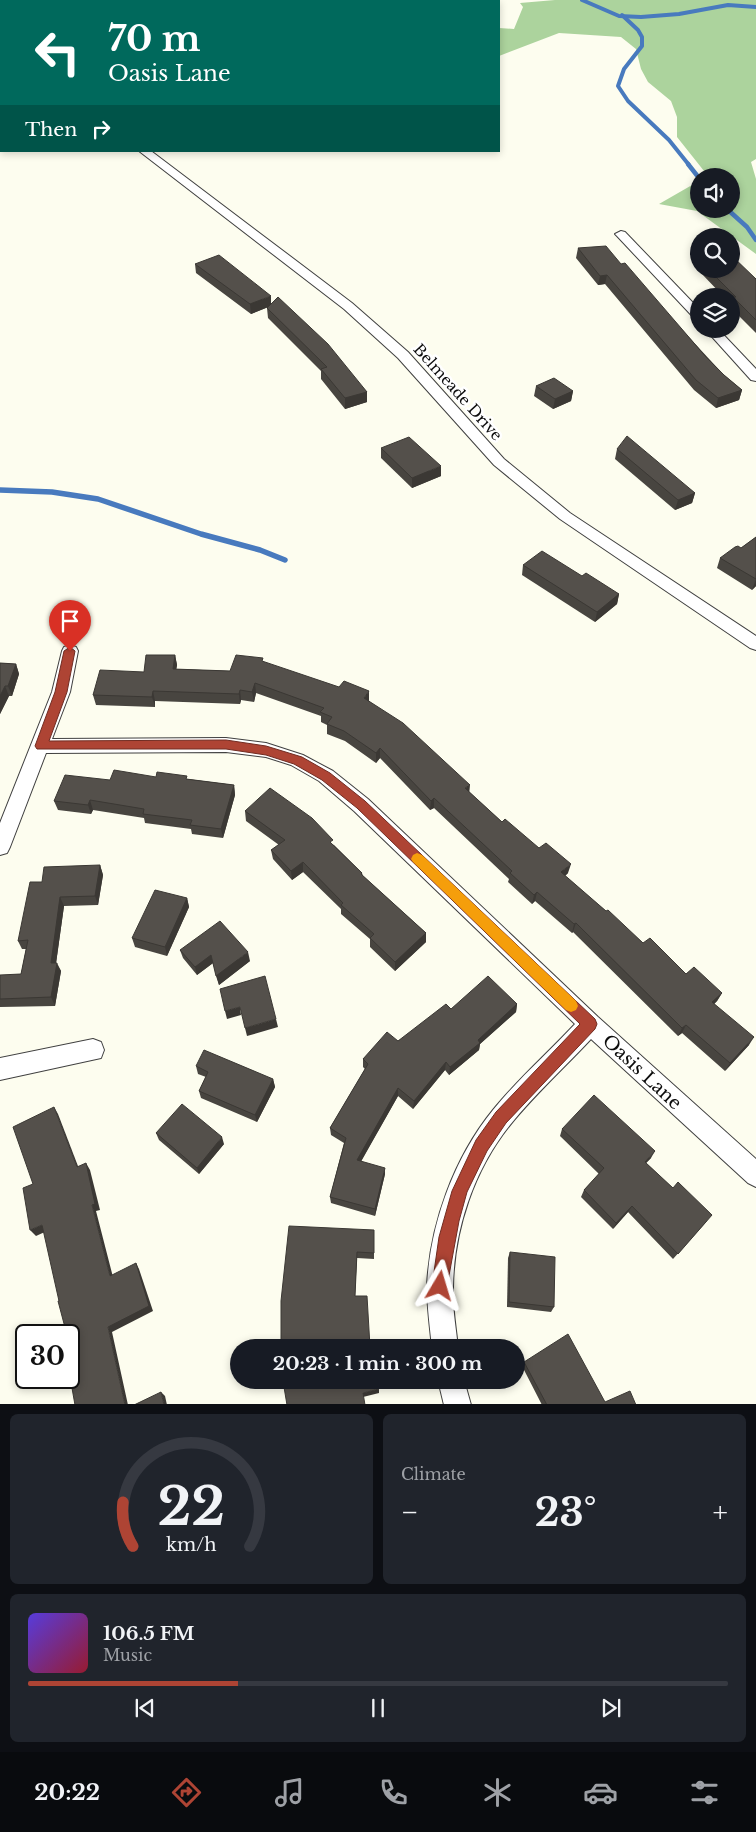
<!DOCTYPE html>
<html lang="en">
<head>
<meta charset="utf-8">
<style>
  :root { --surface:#171b24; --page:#20242c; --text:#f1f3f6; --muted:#9ea1a6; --line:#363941; --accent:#ae4434 }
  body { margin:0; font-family:"Libre Baskerville",serif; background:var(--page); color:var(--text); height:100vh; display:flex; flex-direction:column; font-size:19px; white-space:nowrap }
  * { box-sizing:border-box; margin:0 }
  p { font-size:16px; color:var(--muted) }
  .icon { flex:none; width:28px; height:28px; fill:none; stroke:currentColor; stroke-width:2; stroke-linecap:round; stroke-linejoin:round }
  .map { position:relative; height:1404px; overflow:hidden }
  .drawer { display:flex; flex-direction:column; gap:10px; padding:10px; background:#0d0f14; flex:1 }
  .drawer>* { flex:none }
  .top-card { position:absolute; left:0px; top:0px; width:500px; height:152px; box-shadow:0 2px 8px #0003; background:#00695c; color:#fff; overflow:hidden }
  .tools { position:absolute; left:690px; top:168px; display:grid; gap:10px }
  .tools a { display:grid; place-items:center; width:50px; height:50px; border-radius:50%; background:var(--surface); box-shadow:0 2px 8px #0003; font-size:25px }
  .speed { position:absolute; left:15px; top:1324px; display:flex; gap:10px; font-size:25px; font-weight:700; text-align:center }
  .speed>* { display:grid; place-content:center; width:65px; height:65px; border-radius:50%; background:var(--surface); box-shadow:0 2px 8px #0003; line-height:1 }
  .speed .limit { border:2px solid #111; border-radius:8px; background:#fff; color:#111 }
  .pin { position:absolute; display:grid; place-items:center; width:42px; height:42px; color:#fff; margin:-51px -21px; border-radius:50% 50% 50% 0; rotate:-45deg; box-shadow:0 0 5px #0007 }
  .pin .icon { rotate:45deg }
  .me { position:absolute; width:55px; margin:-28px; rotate:7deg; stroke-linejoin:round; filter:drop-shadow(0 0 4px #0008) }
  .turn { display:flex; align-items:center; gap:18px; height:105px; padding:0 25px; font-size:22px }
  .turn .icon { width:65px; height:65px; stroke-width:2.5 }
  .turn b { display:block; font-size:35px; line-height:42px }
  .then { display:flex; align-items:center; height:48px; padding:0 25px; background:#0003; gap:10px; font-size:19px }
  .big { font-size:38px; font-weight:700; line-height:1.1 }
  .drawer .card { flex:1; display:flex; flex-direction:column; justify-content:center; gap:8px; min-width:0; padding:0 18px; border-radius:8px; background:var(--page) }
  .drawer .dial { align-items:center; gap:0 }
  .dial svg { height:130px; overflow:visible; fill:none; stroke:var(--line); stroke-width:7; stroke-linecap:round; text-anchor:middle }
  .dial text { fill:var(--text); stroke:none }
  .song { display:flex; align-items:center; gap:15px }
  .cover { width:60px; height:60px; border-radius:8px; background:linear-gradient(135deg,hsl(250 70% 55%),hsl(350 70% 35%)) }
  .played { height:5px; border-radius:2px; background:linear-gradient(90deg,var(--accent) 30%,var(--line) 30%) }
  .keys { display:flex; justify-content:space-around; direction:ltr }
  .heat { display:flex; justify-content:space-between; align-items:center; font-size:28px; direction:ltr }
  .drawer .tiles { flex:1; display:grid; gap:10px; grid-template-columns:1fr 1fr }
  .card:last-child { grid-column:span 2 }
  .trip { position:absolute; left:230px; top:1339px; width:295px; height:50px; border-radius:25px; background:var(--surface); box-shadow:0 2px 8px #0003; font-weight:700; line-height:50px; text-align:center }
  .tabs { display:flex; height:80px; justify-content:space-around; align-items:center; background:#090b0e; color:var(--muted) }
  .tabs .icon { width:35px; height:35px }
  .tabs .current { color:var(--accent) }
  .tabs b { font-size:22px; color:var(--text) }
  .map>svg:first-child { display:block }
</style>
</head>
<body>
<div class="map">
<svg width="756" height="1405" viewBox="0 0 756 1405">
  <rect width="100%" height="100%" fill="#fdfdef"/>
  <polygon fill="#acd39d" points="555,0 756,0 756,159 751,162 756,179 756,254 697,211 659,204 699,181 699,209 731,209 731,176 708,176 677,137 677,117 671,101 648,82 641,69 636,49 621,37 559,33 499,56 499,28 514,29 523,7 520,3"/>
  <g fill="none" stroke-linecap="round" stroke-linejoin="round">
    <g stroke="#487abe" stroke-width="4">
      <polyline points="582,0 619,16 641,17 679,14 728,5 756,7"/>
      <polyline points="622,15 638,30 642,37 642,46 624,69 618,86 628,101 669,140 689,165"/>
    </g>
    <g stroke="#487abe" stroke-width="4.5">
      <polyline points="688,164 699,178"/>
      <polyline points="727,209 747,227 756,240"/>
    </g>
    <polyline stroke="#487abe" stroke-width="5.5" points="0,490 52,492 98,499 201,534 260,550 285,560"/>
    <g stroke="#404040" stroke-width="2">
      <g id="minor">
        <rect x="0" y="81" width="1" height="6"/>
        <polygon points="139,151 151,151 352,303 408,352 504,459 570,513 756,636 756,650 750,648 560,519 494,465 398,358 344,309"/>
        <polygon points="621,231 625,232 699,309 699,320 695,319 617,236 615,234"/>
        <polygon points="705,329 718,329 756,369 756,381 751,380"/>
        <path d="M 70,645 L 76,647 L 78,651 L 70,692 L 52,739 L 226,738 L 266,743 L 303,755 L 333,771 L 368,799 L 598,1017 L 756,1159 L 756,1187 L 748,1183 L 591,1039 C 564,1068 535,1094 510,1125 C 474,1170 454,1229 453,1287 C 452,1307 456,1327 458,1348 L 432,1348 C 430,1327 427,1307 427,1286 C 430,1224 454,1158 493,1110 C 518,1079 548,1053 575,1024 L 354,811 L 319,781 L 291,765 L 266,757 L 226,752 L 46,753 L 10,847 L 7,853 L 0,855 L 0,823 L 52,692 L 62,651 L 64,647 Z"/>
        <polygon points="93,1039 101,1042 104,1050 101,1058 0,1080 0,1058"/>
        <polygon points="438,1380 464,1380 471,1405 444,1405"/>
      </g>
    </g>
    <use href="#minor" fill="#fff" fill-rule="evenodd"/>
  </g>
  <g fill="#484540">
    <polygon points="301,0 499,0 498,1 301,1"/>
    <polygon points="578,248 621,264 724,375 742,390 739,400 716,408 694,390 605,284 598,285 576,258"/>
    <polygon points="195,264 271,304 367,392 367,402 345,409 321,379 321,371 268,318 267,308 268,307 251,314 196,273"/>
    <polygon points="702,269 731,269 756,279 756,333 731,308 731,296 723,296 701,273"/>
    <polygon points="536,386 573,391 571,401 553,409 534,396"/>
    <polygon points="381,448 441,476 412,488 381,458"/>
    <polygon points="617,449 695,493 692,503 675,510 615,459"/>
    <polygon points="756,537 756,586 752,590 717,568 720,558 741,548"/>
    <polygon points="523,565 619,594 617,604 595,622 522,575"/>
    <polygon points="175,655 177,665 176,669 230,671 263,662 369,701 502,822 568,873 565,876 643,943 686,974 722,993 717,1001 714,1004 749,1045 725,1071 682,1033 678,1036 573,932 572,933 535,901 532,904 508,882 509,879 434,808 430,810 380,758 376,763 345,741 327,734 327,725 321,722 321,716 256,693 254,702 241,700 240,704 155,701 155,707 96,705 93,695 144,672"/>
    <polygon points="0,663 16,664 19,674 12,696 9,696 0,714"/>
    <polygon points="156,777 188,779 234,785 235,795 223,838 192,834 191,829 145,823 144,818 93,810 91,814 58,810 54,801 110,780"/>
    <polygon points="245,811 334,845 362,873 363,876 426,933 426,942 395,971 370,947 370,939 341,914 341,909 303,872 292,880 273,859 271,850 279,845 246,821"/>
    <polygon points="100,865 103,875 98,905 64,906 56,963 61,971 55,1006 0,1007 0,976 21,974 26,949 22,949 18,941 42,882"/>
    <polygon points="187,898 189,907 167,956 135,947 132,938"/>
    <polygon points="180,950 250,961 219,985 213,963 197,975 183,958"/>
    <polygon points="517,1004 516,1012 480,1044 479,1050 449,1075 445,1070 413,1109 398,1096 361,1161 385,1174 375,1216 331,1203 330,1197 344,1143 331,1135 330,1128 365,1069 363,1067 363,1059 398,1041 451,1009"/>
    <polygon points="196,1066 273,1079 275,1087 257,1122 201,1098 199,1091 206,1077 198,1074"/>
    <polygon points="562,1129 651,1158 646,1163 707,1221 673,1259 628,1212 613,1229 581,1197 584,1190 599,1174 560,1136"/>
    <polygon points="156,1133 224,1144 199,1174 159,1140"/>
    <polygon points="374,1230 374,1259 357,1258 355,1296 281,1301"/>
    <polygon points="510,1252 554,1307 551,1312 507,1307 508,1258"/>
    <polygon points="524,1362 605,1402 636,1405 542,1405 522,1366"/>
  </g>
  <g fill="#3b3834">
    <polygon points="226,0 235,0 234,1 224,1"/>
    <polygon points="607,275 605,284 598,285 600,276"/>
    <polygon points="271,296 271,306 251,314 250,304"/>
    <polygon points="742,390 739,400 716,408 718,398"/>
    <polygon points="573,391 571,401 553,409 555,399"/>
    <polygon points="367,392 367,402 345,409 345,398"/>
    <polygon points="441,466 441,476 412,488 412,478"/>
    <polygon points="695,493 692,503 675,510 678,500"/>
    <polygon points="756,579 756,586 752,590"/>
    <polygon points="619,594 617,604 595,622 597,612"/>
    <polygon points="175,655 177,665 175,679 173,669"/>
    <polygon points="16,664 19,674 12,696 8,686"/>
    <polygon points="255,683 256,693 254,702 252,692"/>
    <polygon points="5,686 9,696 0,714 0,696"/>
    <polygon points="240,690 241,700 240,704 239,694"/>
    <polygon points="153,691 155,701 155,707 152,697"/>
    <polygon points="369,691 369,701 364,708 364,698"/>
    <polygon points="380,748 380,758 376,763 376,753"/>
    <polygon points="234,785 235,795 223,838 221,829"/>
    <polygon points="470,785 469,795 465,788"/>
    <polygon points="434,798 434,808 430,810 431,801"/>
    <polygon points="90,800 93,810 91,814 88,805"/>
    <polygon points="303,862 303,872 292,880 291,871"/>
    <polygon points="571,864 568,873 559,881 561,872"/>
    <polygon points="100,865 103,875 98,905 95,896"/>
    <polygon points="537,892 535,901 532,904 534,895"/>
    <polygon points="60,897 64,906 55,971 51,963"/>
    <polygon points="187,898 189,907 167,956 165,947"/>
    <polygon points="576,923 573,932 572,933 574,924"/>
    <polygon points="426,933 426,942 395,971 395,962"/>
    <polygon points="248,952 250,961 219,985 216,976"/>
    <polygon points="211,955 213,963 197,975 195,967"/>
    <polygon points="57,963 61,971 55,1006 51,997"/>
    <polygon points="722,993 717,1001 708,1010 712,1002"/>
    <polygon points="517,1004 516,1012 480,1044 479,1050 449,1075 450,1067 478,1040"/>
    <polygon points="240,1007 241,1015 227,1019 225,1011"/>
    <polygon points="276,1019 278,1027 247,1036 245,1028"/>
    <polygon points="686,1025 682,1033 678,1036 682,1028"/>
    <polygon points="754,1037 749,1045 725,1071 730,1063"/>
    <polygon points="446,1062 445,1070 413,1109 414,1101"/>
    <polygon points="273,1079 275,1087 257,1122 255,1115"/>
    <polygon points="398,1088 398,1096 358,1167 357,1160"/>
    <polygon points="54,1107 58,1114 81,1174 77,1167"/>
    <polygon points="222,1137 224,1144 199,1174 197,1168"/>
    <polygon points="655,1151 651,1158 641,1168 645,1162"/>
    <polygon points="86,1163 90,1170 100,1210 96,1211 114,1281 110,1276 92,1205"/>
    <polygon points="385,1168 385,1174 375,1216 375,1209"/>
    <polygon points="632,1206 628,1212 613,1229 616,1223"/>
    <polygon points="42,1225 47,1231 36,1236 30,1230"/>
    <polygon points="136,1263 139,1269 153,1311 112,1332 128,1405 125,1405 108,1327"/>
    <polygon points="379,1389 379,1393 363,1397 363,1393"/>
    <polygon points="161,1392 165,1396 167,1405 164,1405"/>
  </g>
  <g fill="#54504b" stroke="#3b3834">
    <polygon points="208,0 226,0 224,1 207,1"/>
    <polygon points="387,0 495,0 495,1 405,1"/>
    <polygon points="606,246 621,264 625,263 706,357 724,375 742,390 718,398 696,380 607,275 600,276 578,248"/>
    <polygon points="219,255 271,296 250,304 195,264"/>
    <polygon points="731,255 756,279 756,320 733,297 736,297 708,269 731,269"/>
    <polygon points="278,297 328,344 367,392 345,398 321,369 327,367 267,308"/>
    <polygon points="554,378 573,391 555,399 536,386"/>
    <polygon points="627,436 695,493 678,500 617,449"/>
    <polygon points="409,437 441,466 412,478 381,448"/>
    <polygon points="756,537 756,579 720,558 735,547 738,546 741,548"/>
    <polygon points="542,551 582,576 586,573 619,594 597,612 523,565"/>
    <polygon points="146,655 175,655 173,669 230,671 236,655 263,658 262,661 339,687 344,681 369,691 364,698 403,723 470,785 465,788 502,822 505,819 539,848 546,843 571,864 561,872 606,911 608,910 643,943 650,938 686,974 694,967 722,993 712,1002 754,1037 730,1063 686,1025 682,1028 576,923 574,924 537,892 534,895 510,873 512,871 434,798 431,801 380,748 376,753 344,731 327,724 332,717 320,712 324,708 255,683 252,692 240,690 239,694 153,691 152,697 93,695 100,670 144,672"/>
    <polygon points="0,663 16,664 8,686 5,686 0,696"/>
    <polygon points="114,770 156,777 157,772 187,776 186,779 234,785 221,829 190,825 192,820 143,814 144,809 90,800 88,805 54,801 65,775 110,780"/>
    <polygon points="270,788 312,818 333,840 330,842 362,873 361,874 426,933 395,962 370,938 374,934 341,905 343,903 303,862 291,871 271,850 285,840 245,811"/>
    <polygon points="100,865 95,896 60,897 51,963 57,963 51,997 0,999 0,975 21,974 28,940 18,941 30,882 42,882 44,867"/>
    <polygon points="155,890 187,898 165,947 132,938"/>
    <polygon points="220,921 248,952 216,976 211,955 195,967 180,950"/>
    <polygon points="265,976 276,1019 245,1028 240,1007 225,1011 220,989"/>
    <polygon points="488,976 517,1004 478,1040 480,1043 450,1067 446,1062 414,1101 398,1088 357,1160 385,1168 375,1209 330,1197 346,1138 330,1128 368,1064 363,1059 387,1032 398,1041 446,1004 451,1009"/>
    <polygon points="204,1050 273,1079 255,1115 199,1091 208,1072 196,1066"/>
    <polygon points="594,1095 655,1151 645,1162 673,1188 678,1182 712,1215 678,1254 632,1206 616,1223 584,1190 604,1168 562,1129"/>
    <polygon points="182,1104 222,1137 197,1168 156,1133"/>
    <polygon points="54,1107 77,1167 86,1163 95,1204 92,1205 110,1276 136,1263 149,1306 108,1327 125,1405 75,1405 69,1371 69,1360 73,1358 69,1342 69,1335 67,1335 58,1301 59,1301 42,1225 30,1230 23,1188 33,1184 13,1127"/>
    <polygon points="289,1226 374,1230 374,1253 357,1252 355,1296 367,1296 370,1347 281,1348 281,1301"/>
    <polygon points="510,1252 555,1257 554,1307 509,1302"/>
    <polygon points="568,1334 605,1402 630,1391 636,1405 547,1405 524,1362"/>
    <polygon points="311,1380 377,1380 379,1389 363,1393 365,1405 287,1405 284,1387"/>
    <polygon points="161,1392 164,1405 134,1405"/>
  </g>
  <polygon fill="#ae4434" stroke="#712c22" points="70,647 75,651 67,692 49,741 226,740 266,746 302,757 330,773 365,801 595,1019 597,1024 595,1029 506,1123 487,1151 467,1192 459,1221 446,1292 440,1295 435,1292 432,1286 439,1237 452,1191 476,1140 496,1112 580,1024 357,808 322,780 294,764 266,755 226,749 37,749 35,746 55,692 64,651"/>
  <polygon fill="#f59e0b" points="417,853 422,855 576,1001 578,1006 576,1010 571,1012 566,1010 413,862 411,859 413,855"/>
  <g text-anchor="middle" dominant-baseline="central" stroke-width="5" stroke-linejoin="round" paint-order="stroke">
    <g font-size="15" fill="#0d0d0d" stroke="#fff">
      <text transform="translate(458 392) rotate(48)">Belmeade Drive</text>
    </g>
    <g font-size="18" fill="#0d0d0d" stroke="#fff">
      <text transform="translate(642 1072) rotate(43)">Oasis Lane</text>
    </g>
  </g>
</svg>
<div class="tools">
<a><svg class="icon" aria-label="sound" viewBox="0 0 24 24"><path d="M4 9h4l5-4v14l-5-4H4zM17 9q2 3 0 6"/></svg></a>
<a><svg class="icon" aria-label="search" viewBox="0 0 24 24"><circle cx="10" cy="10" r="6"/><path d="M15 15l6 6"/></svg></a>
<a><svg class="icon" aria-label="layers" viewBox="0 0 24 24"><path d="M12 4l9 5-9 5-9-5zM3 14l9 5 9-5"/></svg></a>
</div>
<div class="speed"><div class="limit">30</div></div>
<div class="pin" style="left:70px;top:651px;background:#d93025"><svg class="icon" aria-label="arrive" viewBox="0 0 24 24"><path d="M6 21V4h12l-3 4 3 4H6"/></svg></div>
<svg class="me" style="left:440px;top:1286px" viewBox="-20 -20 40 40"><path d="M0-17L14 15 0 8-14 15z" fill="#ae4434" stroke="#fff" stroke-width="4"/></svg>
<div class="trip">20:23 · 1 min · 300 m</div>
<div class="top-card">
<div class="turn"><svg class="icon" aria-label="left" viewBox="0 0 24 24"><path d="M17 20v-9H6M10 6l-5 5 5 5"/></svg><div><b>70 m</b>Oasis Lane</div></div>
<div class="then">Then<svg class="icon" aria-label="right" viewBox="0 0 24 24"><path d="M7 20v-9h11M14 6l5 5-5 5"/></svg></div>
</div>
</div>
<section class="drawer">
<div class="tiles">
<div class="card dial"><svg viewBox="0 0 100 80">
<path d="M14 69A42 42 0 1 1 86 69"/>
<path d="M14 69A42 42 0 0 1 8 42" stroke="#ae4434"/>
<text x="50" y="56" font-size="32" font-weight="700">22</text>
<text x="50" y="72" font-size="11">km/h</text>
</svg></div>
<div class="card"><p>Climate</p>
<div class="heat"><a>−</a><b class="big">23°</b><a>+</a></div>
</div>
<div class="card">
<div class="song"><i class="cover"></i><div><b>106.5 FM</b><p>Music</p></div></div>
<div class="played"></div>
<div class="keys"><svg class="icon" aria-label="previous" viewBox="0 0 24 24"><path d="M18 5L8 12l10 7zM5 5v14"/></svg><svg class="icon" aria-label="pause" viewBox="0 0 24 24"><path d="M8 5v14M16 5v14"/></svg><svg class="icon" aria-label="next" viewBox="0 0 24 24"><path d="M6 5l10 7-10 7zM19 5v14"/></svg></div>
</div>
</div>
</section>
<nav class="tabs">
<b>20:22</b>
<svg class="icon current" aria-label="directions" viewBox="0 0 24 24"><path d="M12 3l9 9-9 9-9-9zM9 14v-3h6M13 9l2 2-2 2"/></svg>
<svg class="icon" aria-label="music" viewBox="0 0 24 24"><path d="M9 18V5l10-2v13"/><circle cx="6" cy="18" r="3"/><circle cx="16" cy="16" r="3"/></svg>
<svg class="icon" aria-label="phone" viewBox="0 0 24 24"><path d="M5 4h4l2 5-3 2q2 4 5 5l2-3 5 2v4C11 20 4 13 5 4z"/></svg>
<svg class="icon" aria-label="climate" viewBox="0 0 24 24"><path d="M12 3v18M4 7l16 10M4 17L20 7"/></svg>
<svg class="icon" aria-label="car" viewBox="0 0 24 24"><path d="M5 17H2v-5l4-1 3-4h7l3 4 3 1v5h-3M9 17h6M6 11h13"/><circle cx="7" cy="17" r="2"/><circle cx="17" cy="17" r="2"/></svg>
<svg class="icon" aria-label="filters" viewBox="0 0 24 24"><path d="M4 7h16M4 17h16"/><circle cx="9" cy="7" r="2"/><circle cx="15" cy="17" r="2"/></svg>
</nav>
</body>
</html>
